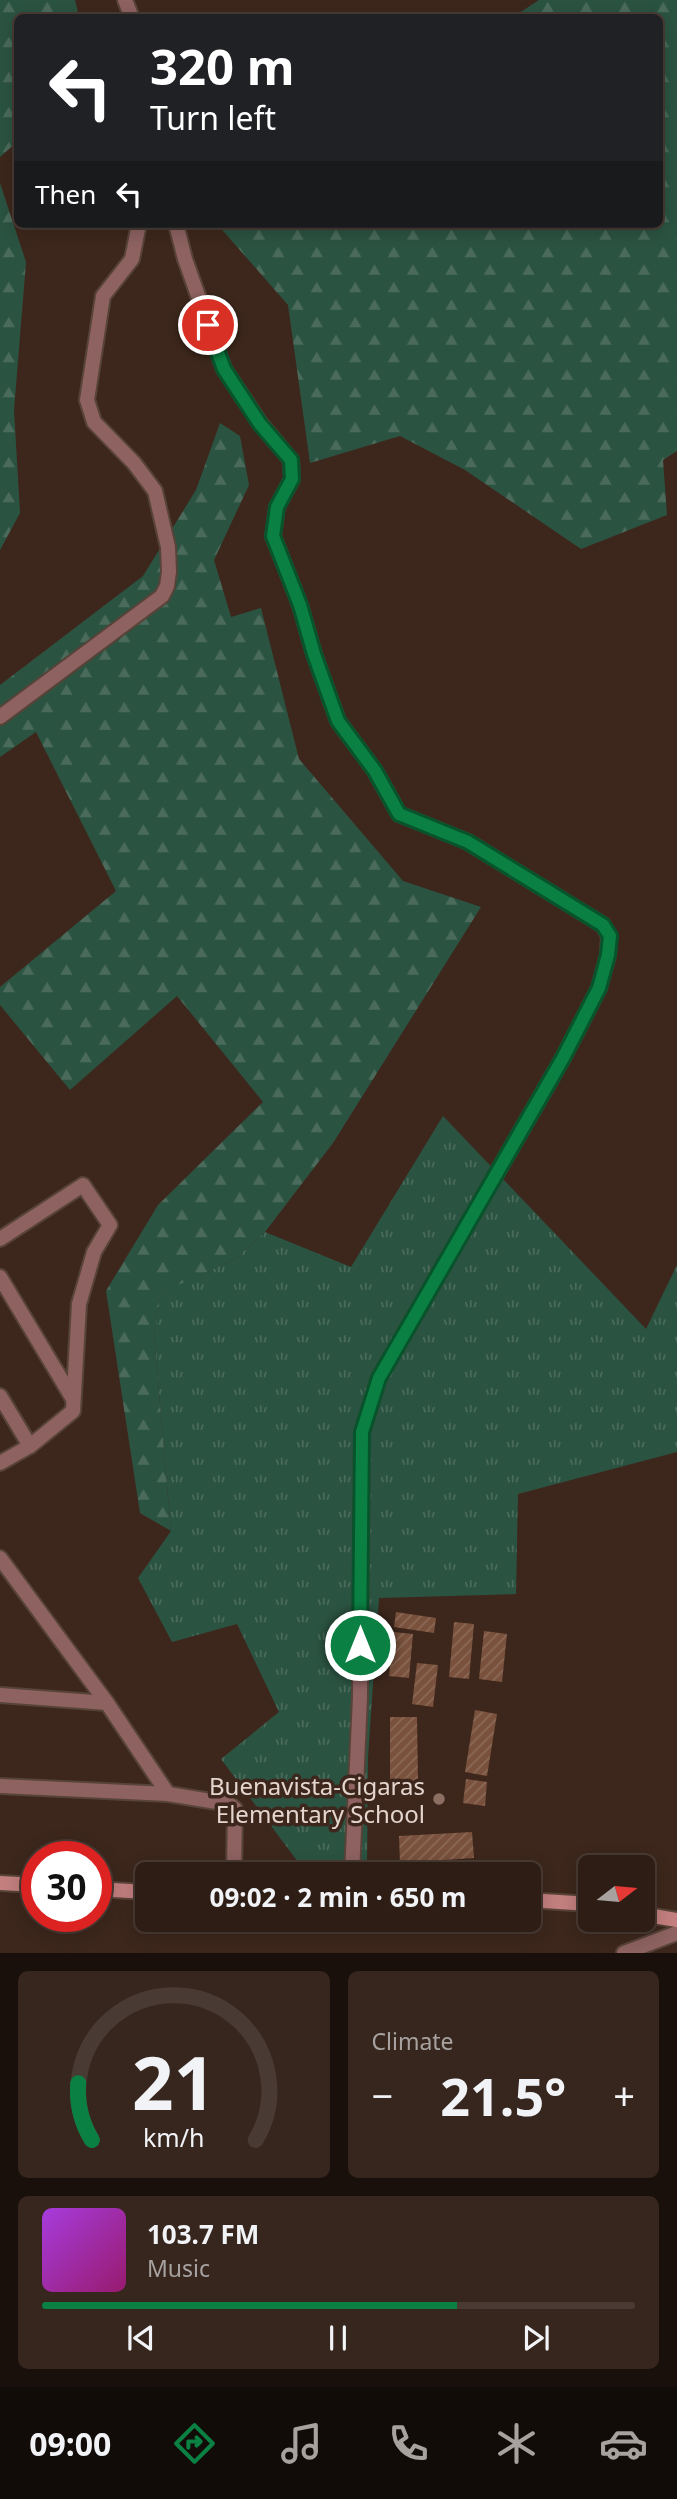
<!DOCTYPE html>
<html lang="en">
<head>
<meta charset="utf-8">
<style>
  :root { --surface:#2e1d15; --page:#36261e; --text:#f1f3f6; --muted:#a7a2a0; --line:#493b34; --accent:#0b8043 }
  body { margin:0; font-family:"Noto Sans",sans-serif; background:var(--page); color:var(--text); height:100vh; display:flex; flex-direction:column; font-size:26px; white-space:nowrap }
  * { box-sizing:border-box; margin:0 }
  p { font-size:23px; color:var(--muted) }
  .icon { flex:none; width:38px; height:38px; fill:none; stroke:currentColor; stroke-width:2; stroke-linecap:round; stroke-linejoin:round }
  .map { position:relative; height:1953px; overflow:hidden }
  .panel { display:flex; flex-direction:column; gap:18px; padding:18px; background:#19100c; flex:1 }
  .panel>* { flex:none }
  .top-card { position:absolute; left:14px; top:14px; width:649px; height:214px; border-radius:10px; box-shadow:0 4px 18px #0003,0 0 0 2px var(--line); background:#202124; color:#fff; overflow:hidden }
  .needle { width:46px; rotate:74deg }
  .fabs { position:absolute; left:578px; top:1855px; display:grid; gap:14px }
  .fabs a { display:grid; place-items:center; width:77px; height:77px; border-radius:10px; background:var(--surface); box-shadow:0 4px 18px #0003,0 0 0 2px var(--line); font-size:35px }
  .speed { position:absolute; left:21px; top:1841px; display:flex; gap:14px; font-size:35px; font-weight:700; text-align:center }
  .speed>* { display:grid; place-content:center; width:91px; height:91px; border-radius:50%; background:var(--surface); box-shadow:0 4px 18px #0003,0 0 0 2px var(--line); line-height:1 }
  .speed .limit { border:10px solid #d22; background:#fff; color:#111 }
  .pin { position:absolute; display:grid; place-items:center; width:60px; height:60px; color:#fff; margin:-30px; border:4px solid #fff; border-radius:50%; box-shadow:0 2px 7px #0007 }
  .me { position:absolute; width:77px; margin:-38px; rotate:0deg; stroke-linejoin:round; filter:drop-shadow(0 0 5px #0008) }
  .turn { display:flex; align-items:center; gap:24px; height:147px; padding:0 21px; font-size:32px }
  .turn .icon { width:91px; height:91px; stroke-width:2.5 }
  .turn b { display:block; font-size:49px; line-height:60px }
  .then { display:flex; align-items:center; height:66px; padding:0 21px; background:#0003; gap:14px; font-size:26px }
  .big { font-size:52px; font-weight:700; line-height:1.1 }
  .panel .card { flex:1; display:flex; flex-direction:column; justify-content:center; gap:10px; min-width:0; padding:0 24px; border-radius:10px; background:var(--page) }
  .panel .dial { align-items:center; gap:0 }
  .dial svg { height:182px; overflow:visible; fill:none; stroke:var(--line); stroke-width:7; stroke-linecap:round; text-anchor:middle }
  .dial text { fill:var(--text); stroke:none }
  .song { display:flex; align-items:center; gap:21px }
  .cover { width:84px; height:84px; border-radius:10px; background:linear-gradient(135deg,hsl(280 70% 55%),hsl(320 70% 35%)) }
  .played { height:7px; border-radius:4px; background:linear-gradient(90deg,var(--accent) 70%,var(--line) 70%) }
  .keys { display:flex; justify-content:space-around; direction:ltr }
  .heat { display:flex; justify-content:space-between; align-items:center; font-size:38px; direction:ltr }
  .panel .tiles { flex:1; display:grid; gap:18px; grid-template-columns:1fr 1fr }
  .card:last-child { grid-column:span 2 }
  .trip { position:absolute; left:135px; top:1862px; width:406px; height:70px; border-radius:10px; background:var(--surface); box-shadow:0 4px 18px #0003,0 0 0 2px var(--line); font-weight:700; line-height:70px; text-align:center }
  .tabs { display:flex; height:112px; justify-content:space-around; align-items:center; background:#120c08; color:var(--muted) }
  .tabs .icon { width:49px; height:49px }
  .tabs .current { color:var(--accent) }
  .tabs b { font-size:32px; color:var(--text) }
  .map>svg:first-child { display:block }
</style>
</head>
<body>
<div class="map">
<svg width="677" height="1953" viewBox="0 0 677 1953">
  <defs>
    <pattern id="grass-tufts" width="24" height="20" patternUnits="userSpaceOnUse" patternTransform="scale(1.75)"><rect width="24" height="20" fill="#2b5342"/><path d="M3 7l-1-3M5 7V3M7 7l1-3M15 17l-1-3M17 17v-4M19 17l1-3" fill="none" stroke="#4a6b5c"/></pattern>
    <pattern id="forest-firs" width="22" height="20" patternUnits="userSpaceOnUse" patternTransform="scale(1.75)"><rect width="22" height="20" fill="#2b5342"/><path d="M5 1l3.5 6h-7zM16 11l3.5 6h-7z" fill="#4a6b5c"/></pattern>
    <pattern id="building-hatch" width="6" height="6" patternUnits="userSpaceOnUse" patternTransform="scale(1.75)"><rect width="6" height="6" fill="#79513c"/><path d="M-1 1l2-2M0 6l6-6M5 7l2-2" fill="none" stroke="#8c6957"/></pattern>
  </defs>
  <rect width="100%" height="100%" fill="#3d271c"/>
  <polygon fill="url(#grass-tufts)" points="443,1116 646,1329 677,1265 677,1452 518,1494 516,1594 379,1598 368,1757 367,1869 341,1874 307,1874 221,1759 279,1712 237,1624 172,1642 138,1578 171,1531 154,1334 161,1292 235,1259 265,1232 351,1267"/>
  <g fill="url(#forest-firs)">
    <polygon points="0,0 75,0 79,17 18,18 17,142 0,157"/>
    <polygon points="539,0 677,0 677,451 663,460 667,515 581,549 465,470 400,436 310,463 288,305 217,224 660,224 660,18 513,17"/>
    <polygon points="0,183 26,262 14,410 20,513 0,550"/>
    <polygon points="220,423 240,436 249,485 214,560 231,617 261,608 299,759 403,881 481,907 333,1143 265,1232 235,1259 161,1293 154,1334 171,1531 140,1513 106,1291 158,1205 263,1102 177,996 70,1090 0,1005 0,987 116,891 36,732 0,757 0,685 143,576 196,490"/>
  </g>
  <g fill="url(#building-hatch)">
    <polygon points="396,1612 436,1618 434,1633 394,1627"/>
    <polygon points="454,1622 474,1624 469,1679 449,1677"/>
    <polygon points="484,1631 507,1634 502,1682 479,1679"/>
    <polygon points="393,1632 413,1634 409,1678 389,1676"/>
    <polygon points="417,1663 438,1665 433,1707 412,1704"/>
    <polygon points="475,1710 497,1714 487,1776 465,1772"/>
    <polygon points="390,1717 417,1717 418,1782 390,1782"/>
    <polygon points="466,1779 487,1782 485,1806 463,1803"/>
    <polygon points="472,1832 474,1858 400,1863 399,1836"/>
  </g>
  <g fill="none" stroke-linecap="round" stroke-linejoin="round">
    <g stroke="#584338" stroke-width="18">
      <g id="minor">
        <polyline points="125,0 132,18"/>
        <polyline points="176,224 185,259 224,369 260,423 291,460 292,479 277,507 273,536 300,605 314,654 338,721 375,771 399,814 468,842 603,925 609,936 608,955 599,988 563,1058 379,1378 362,1432 360,1697 352,1874"/>
        <polyline points="0,717 162,596 167,586 169,572 168,547 155,491 134,463 94,422 87,400 103,296 132,259 139,224"/>
        <polyline points="0,1239 83,1185 110,1225 94,1252 79,1304 73,1411 30,1446 0,1463"/>
        <polyline points="0,1277 73,1399"/>
        <polyline points="0,1396 30,1446"/>
        <polyline points="0,1558 107,1703 168,1794"/>
        <polyline points="0,1695 107,1703"/>
        <polyline points="0,1786 168,1794 229,1804 235,1809 234,1874"/>
        <polyline points="624,1953 677,1933"/>
      </g>
    </g>
    <g stroke="#584338" stroke-width="18">
      <g id="secondary">
        <polyline points="0,1883 37,1885"/>
        <polyline points="96,1889 147,1892"/>
        <polyline points="528,1900 590,1904"/>
        <polyline points="642,1914 677,1920"/>
      </g>
    </g>
    <use href="#minor" stroke="#8d6261" stroke-width="14"/>
    <use href="#secondary" stroke="#c27f7e" stroke-width="14"/>
  </g>
  <g fill="none" stroke-linecap="round" stroke-linejoin="round">
    <g stroke="#07532c" stroke-width="18">
      <polyline id="route" points="208,325 224,369 260,424 291,460 292,479 277,507 273,536 300,605 314,654 338,721 375,771 399,814 468,842 603,925 610,936 608,955 599,988 563,1058 379,1378 362,1432 360,1645"/>
    </g>
    <use href="#route" stroke="#0b8043" stroke-width="12"/>
  </g>
  <circle fill="#8d6e63" stroke="#3d271c" stroke-width="2.5" cx="439" cy="1799" r="7"/>
  <g text-anchor="middle" dominant-baseline="central" stroke-width="7" stroke-linejoin="round" paint-order="stroke">
    <g font-size="24" fill="#e4d5ce" stroke="#3d271c" text-anchor="end">
      <text x="425" y="1785">Buenavista-Cigaras<tspan x="425" dy="28">Elementary School</tspan></text>
    </g>
  </g>
</svg>
<div class="fabs">
<a><svg class="needle" viewBox="-14 -14 28 28"><path d="M0-13l5 13h-10z" fill="#e53935"/><path d="M0 13l5-13h-10z" fill="#a7a2a0"/></svg></a>
</div>
<div class="speed"><div class="limit">30</div></div>
<div class="pin" style="left:208px;top:325px;background:#d93025"><svg class="icon" aria-label="arrive" viewBox="0 0 24 24"><path d="M6 21V4h12l-3 4 3 4H6"/></svg></div>
<svg class="me" style="left:360px;top:1645px" viewBox="-20 -20 40 40"><circle r="17" fill="#0b8043" stroke="#fff" stroke-width="3"/><path d="M0-11L8 9 0 5-8 9z" fill="#fff"/></svg>
<div class="trip">09:02 · 2 min · 650 m</div>
<div class="top-card">
<div class="turn"><svg class="icon" aria-label="left" viewBox="0 0 24 24"><path d="M17 20v-9H6M10 6l-5 5 5 5"/></svg><div><b>320 m</b>Turn left</div></div>
<div class="then">Then<svg class="icon" aria-label="left" viewBox="0 0 24 24"><path d="M17 20v-9H6M10 6l-5 5 5 5"/></svg></div>
</div>
</div>
<section class="panel">
<div class="tiles">
<div class="card dial"><svg viewBox="0 0 100 80">
<path d="M14 69A42 42 0 1 1 86 69"/>
<path d="M14 69A42 42 0 0 1 8 44" stroke="#0b8043"/>
<text x="50" y="56" font-size="32" font-weight="700">21</text>
<text x="50" y="72" font-size="11">km/h</text>
</svg></div>
<div class="card"><p>Climate</p>
<div class="heat"><a>−</a><b class="big">21.5°</b><a>+</a></div>
</div>
<div class="card">
<div class="song"><i class="cover"></i><div><b>103.7 FM</b><p>Music</p></div></div>
<div class="played"></div>
<div class="keys"><svg class="icon" aria-label="previous" viewBox="0 0 24 24"><path d="M18 5L8 12l10 7zM5 5v14"/></svg><svg class="icon" aria-label="pause" viewBox="0 0 24 24"><path d="M8 5v14M16 5v14"/></svg><svg class="icon" aria-label="next" viewBox="0 0 24 24"><path d="M6 5l10 7-10 7zM19 5v14"/></svg></div>
</div>
</div>
</section>
<nav class="tabs">
<b>09:00</b>
<svg class="icon current" aria-label="directions" viewBox="0 0 24 24"><path d="M12 3l9 9-9 9-9-9zM9 14v-3h6M13 9l2 2-2 2"/></svg>
<svg class="icon" aria-label="music" viewBox="0 0 24 24"><path d="M9 18V5l10-2v13"/><circle cx="6" cy="18" r="3"/><circle cx="16" cy="16" r="3"/></svg>
<svg class="icon" aria-label="phone" viewBox="0 0 24 24"><path d="M5 4h4l2 5-3 2q2 4 5 5l2-3 5 2v4C11 20 4 13 5 4z"/></svg>
<svg class="icon" aria-label="climate" viewBox="0 0 24 24"><path d="M12 3v18M4 7l16 10M4 17L20 7"/></svg>
<svg class="icon" aria-label="car" viewBox="0 0 24 24"><path d="M5 17H2v-5l4-1 3-4h7l3 4 3 1v5h-3M9 17h6M6 11h13"/><circle cx="7" cy="17" r="2"/><circle cx="17" cy="17" r="2"/></svg>
</nav>
</body>
</html>
